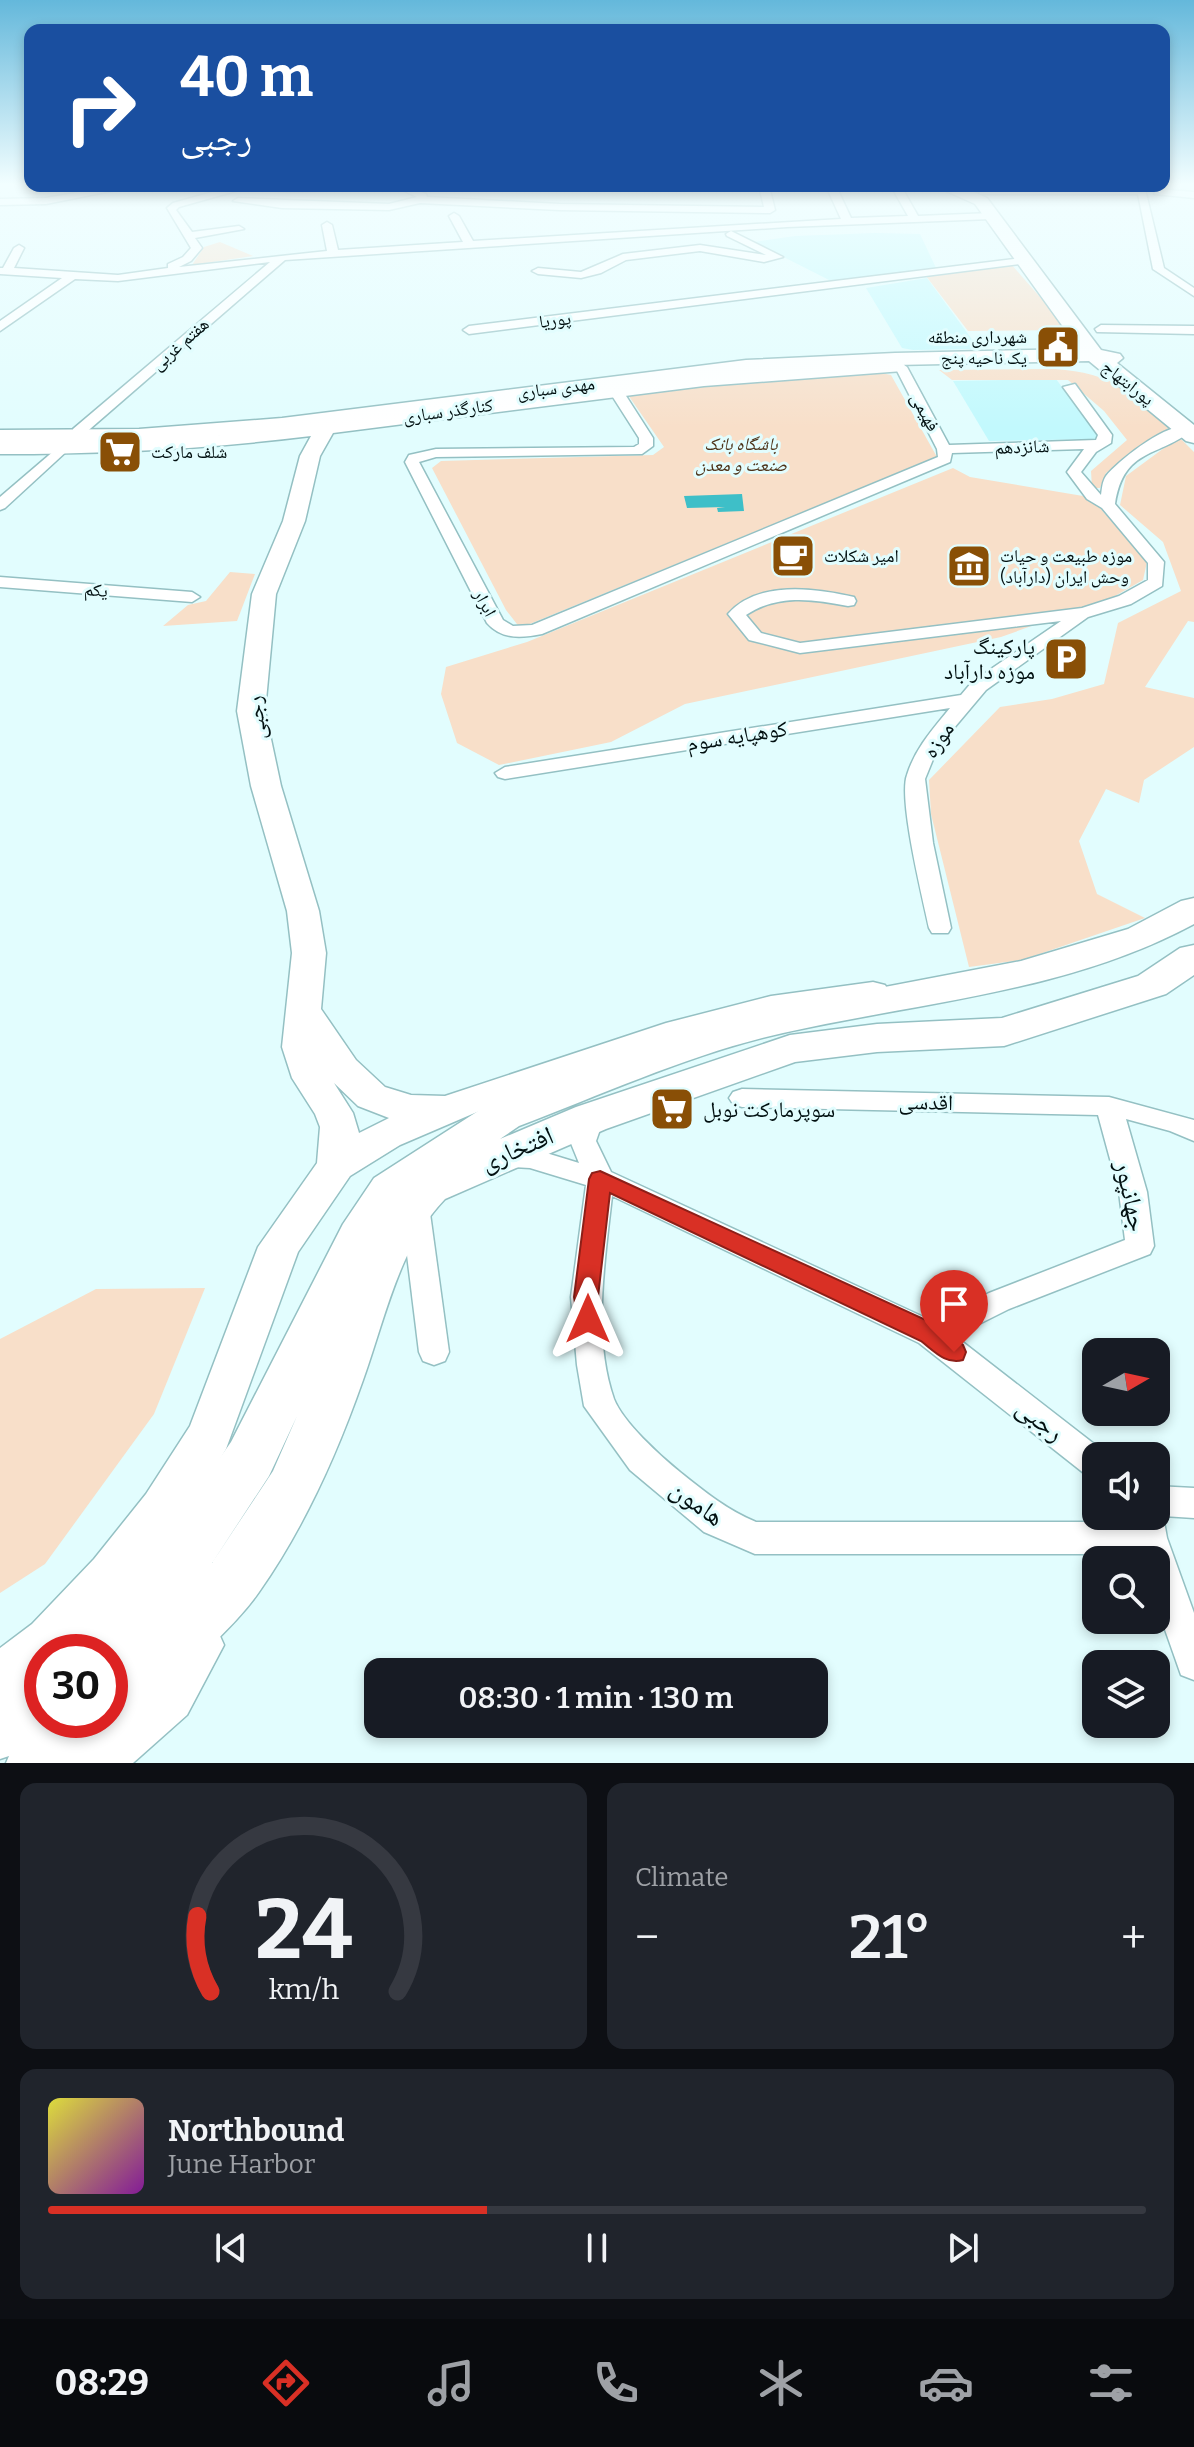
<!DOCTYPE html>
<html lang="en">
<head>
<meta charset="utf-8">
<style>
  :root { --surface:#171b24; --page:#20242c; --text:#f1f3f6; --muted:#9ea1a6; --line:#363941; --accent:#d93025 }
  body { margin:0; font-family:Bitter,"Noto Naskh Arabic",serif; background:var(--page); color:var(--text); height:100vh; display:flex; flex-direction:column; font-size:30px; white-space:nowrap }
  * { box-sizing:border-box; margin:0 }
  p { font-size:26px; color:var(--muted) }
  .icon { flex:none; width:44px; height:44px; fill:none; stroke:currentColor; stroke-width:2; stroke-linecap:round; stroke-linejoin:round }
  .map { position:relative; height:1763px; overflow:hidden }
  .drawer { display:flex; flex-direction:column; gap:20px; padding:20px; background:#0d0f14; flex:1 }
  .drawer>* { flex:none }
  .hud { position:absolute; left:24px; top:24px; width:1146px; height:168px; border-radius:16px; box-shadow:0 4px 12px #0003; background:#1a4fa0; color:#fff; overflow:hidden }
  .needle { width:52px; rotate:81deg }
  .controls { position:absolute; left:1082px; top:1338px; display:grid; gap:16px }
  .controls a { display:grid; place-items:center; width:88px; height:88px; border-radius:16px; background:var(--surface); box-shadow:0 4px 12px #0003; font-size:40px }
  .speed { position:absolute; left:24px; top:1634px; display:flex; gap:16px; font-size:40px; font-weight:700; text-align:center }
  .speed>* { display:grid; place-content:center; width:104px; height:104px; border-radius:50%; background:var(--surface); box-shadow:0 4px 12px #0003; line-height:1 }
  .speed .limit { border:12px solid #d22; background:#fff; color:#111 }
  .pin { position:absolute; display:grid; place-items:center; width:68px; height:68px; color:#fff; margin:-82px -34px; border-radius:50% 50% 50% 0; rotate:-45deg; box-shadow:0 0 8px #0007 }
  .pin .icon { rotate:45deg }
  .me { position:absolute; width:88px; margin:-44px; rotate:0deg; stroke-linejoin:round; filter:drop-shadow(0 0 6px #0008) }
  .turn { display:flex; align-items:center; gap:28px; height:168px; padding:0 24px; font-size:36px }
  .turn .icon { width:104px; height:104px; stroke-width:2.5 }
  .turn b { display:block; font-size:56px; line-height:68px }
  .big { font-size:60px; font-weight:600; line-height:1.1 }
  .drawer .card { flex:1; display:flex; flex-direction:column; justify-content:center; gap:12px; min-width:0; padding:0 28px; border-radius:16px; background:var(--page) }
  .drawer .dial { align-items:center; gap:0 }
  .dial svg { height:208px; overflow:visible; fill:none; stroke:var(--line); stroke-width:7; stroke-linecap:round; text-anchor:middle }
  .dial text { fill:var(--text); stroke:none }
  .song { display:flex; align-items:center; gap:24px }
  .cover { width:96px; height:96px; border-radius:12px; background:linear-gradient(135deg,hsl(60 70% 55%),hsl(290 70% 35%)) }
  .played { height:8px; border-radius:4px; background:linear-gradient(90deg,var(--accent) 40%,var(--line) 40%) }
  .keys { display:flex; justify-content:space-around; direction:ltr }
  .heat { display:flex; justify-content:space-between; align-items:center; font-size:44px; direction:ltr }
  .drawer .tiles { flex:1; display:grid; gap:20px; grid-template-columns:1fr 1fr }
  .card:last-child { grid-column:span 2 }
  .trip { position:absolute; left:364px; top:1658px; width:464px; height:80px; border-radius:16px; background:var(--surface); box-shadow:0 4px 12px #0003; font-weight:600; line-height:80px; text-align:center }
  .dock { display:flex; height:128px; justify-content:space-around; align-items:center; background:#090b0e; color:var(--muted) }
  .dock .icon { width:56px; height:56px }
  .dock .active { color:var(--accent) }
  .dock b { font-size:36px; color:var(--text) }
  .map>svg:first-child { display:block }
</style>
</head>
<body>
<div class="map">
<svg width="1194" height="1763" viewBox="0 0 1194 1763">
  <rect width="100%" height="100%" fill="#e2fdfe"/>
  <g fill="#c2f9fd">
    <polygon points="875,233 920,234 937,270 833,282 754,242 795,236"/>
    <polygon points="927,278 979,349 913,350 902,348 866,288"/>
    <polygon points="1056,379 1101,439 989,441 953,381"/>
  </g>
  <g fill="#f8dfc9">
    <polygon points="220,242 253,256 192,265 204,247"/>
    <polygon points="1011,264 1069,330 968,331 926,276"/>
    <path d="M 1055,369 C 1113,373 1128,391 1170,427 L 1106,473 L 1100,488 L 1092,488 L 1091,471 L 1127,440 L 1104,411 L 1068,380 L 952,380 L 939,370 Z"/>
    <polygon points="881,373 891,375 937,457 520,628 506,610 432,468 441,461 653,455 664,447 626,392 740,379"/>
    <polygon points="1179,437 1194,452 1194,622 1188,621 1145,687 1194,698 1194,747 1144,780 1139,803 1106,789 1079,841 1097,894 1145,918 1022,960 969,967 931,814 929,780 1000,707 1052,699 1104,684 1118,623 1181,591 1163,542 1120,505 1126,476"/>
    <polygon points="953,468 970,477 1083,496 1100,508 1147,562 1143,580 1115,596 1001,637 685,704 611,742 499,765 457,743 441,694 446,667 527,642"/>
    <polygon points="230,572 255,574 237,621 163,626 188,605 206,601"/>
    <polygon points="205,1288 154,1414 45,1564 0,1593 0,1339 96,1289"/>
  </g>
  <polygon fill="#3ebfc8" points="742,494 744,511 718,512 717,508 725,507 687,508 684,496"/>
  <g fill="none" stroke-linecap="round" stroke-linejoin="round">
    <g stroke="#94c0c3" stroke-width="3">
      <g id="minor">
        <polygon points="115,186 136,186 46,204 0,205 0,199 46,198"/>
        <polygon points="234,186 364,186 359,189 293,192 243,189 179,207 176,210 192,232 239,226 244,229 195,238 202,248 191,261 179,267 327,251 322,225 327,222 332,225 338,250 463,242 449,216 454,213 459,216 473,241 841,219 826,186 836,186 851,218 908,216 891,186 901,186 918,216 991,213 996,216 991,219 787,227 285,260 83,435 73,435 73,429 270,262 118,281 75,279 0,331 0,321 62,278 0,274 0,268 3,268 14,248 19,245 24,248 14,268 118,275 168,268 168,264 183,257 191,248 167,208 173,203"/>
        <polygon points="394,186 407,186 426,194 427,197 559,204 764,207 759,186 769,186 775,210 770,213 559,210 420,203 389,210 282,208 233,201 238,198 389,204 417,197"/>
        <polygon points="847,186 857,186 858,187 853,190"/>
        <polygon points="982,189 1145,189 1164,268 1194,288 1194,296 1153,269 1138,194 979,194"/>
        <polygon points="1157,189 1194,192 1194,198 1154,194"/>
        <polygon points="731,231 783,257 764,262 700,251 626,260 601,273 581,278 538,274 532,271 538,268 581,272 623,254 700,245 766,255 727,236 726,234"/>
        <polygon points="1023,258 1027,259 1027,263 469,334 463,330 469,326"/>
        <polygon points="1101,325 1194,326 1194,334 1097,332 1095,329"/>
        <path d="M 901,363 L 907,367 L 949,445 L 1096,440 L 1098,435 L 1063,387 L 1075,384 L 1112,435 L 1111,443 L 1096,452 L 1081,472 L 1101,495 C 1102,489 1102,482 1106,476 C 1119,460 1175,415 1193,429 C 1160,458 1124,446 1115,504 L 1164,562 L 1162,586 L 1131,604 L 1088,617 L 986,690 L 938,747 L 925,779 L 933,843 L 951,928 L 948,933 L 932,933 L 929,928 C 923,899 898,799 907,775 C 915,749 932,730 950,708 L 505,779 L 498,777 L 495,773 L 505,767 L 961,695 L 972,682 L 1061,621 L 800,653 L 749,640 L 728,614 C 758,580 815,588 854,597 L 856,601 L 854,605 L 848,606 C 812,599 778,594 746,615 L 761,633 L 800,643 L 1082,608 L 1119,596 L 1148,580 L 1148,563 L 1102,508 L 1087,499 L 1067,472 L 1084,449 L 952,453 L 950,462 L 542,634 C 522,638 502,640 487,623 L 405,462 L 409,455 L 436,449 L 634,447 L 639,444 L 639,438 L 609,391 L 621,388 L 653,438 L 653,446 L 642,454 L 436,457 L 419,462 L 503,620 L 513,626 L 532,625 L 938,457 L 937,449 L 895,367 Z"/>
        <polygon points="62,444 69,448 67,451 5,508 0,510 0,497"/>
        <polygon points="0,577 192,592 200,597 192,602 0,587"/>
        <path d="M 742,1089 L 1109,1097 L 1194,1120 L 1194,1141 L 1170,1131 L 1126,1119 L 1147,1192 L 1154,1246 L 1150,1254 L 1009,1309 L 955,1336 L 1107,1454 L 1108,1456 L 1096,1456 L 1096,1478 L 1085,1474 L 919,1343 L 612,1196 C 605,1260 592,1336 614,1399 C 623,1422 660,1456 680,1472 C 705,1492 727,1510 756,1522 L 1130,1522 L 1129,1516 L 1156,1516 L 1156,1486 L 1194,1488 L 1194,1518 L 1163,1516 L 1167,1538 L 1194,1613 L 1194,1680 L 1181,1675 L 1156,1604 L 1156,1560 L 1141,1560 L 1139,1554 L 755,1554 L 704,1532 L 630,1470 L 584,1406 L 577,1365 L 571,1297 L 586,1185 L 530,1168 L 498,1166 L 495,1159 L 498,1152 L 530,1148 L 579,1163 L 570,1141 L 582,1111 L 591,1109 L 600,1111 L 604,1118 L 596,1141 L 611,1172 L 930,1320 L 989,1293 L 1125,1240 L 1119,1192 L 1098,1115 L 742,1107 L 733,1104 L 729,1098 L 733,1092 Z"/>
        <polygon points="415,1195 425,1199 429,1206 449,1352 445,1361 434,1365 423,1361 419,1352 401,1206 405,1199"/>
      </g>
    </g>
    <g stroke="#94c0c3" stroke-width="3">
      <g id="secondary">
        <path d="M 896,361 L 903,363 L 905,367 L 903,371 L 704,386 L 333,433 L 320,456 L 305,521 L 276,594 L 265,711 L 281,786 L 319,911 L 326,953 L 321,1009 L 356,1060 L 385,1087 L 411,1095 L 445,1096 L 666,1023 L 771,996 L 873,982 L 885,985 L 890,993 L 885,1001 L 873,1004 L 771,1020 L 676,1045 L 477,1112 L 400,1145 L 350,1176 L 298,1252 L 226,1449 L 180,1526 L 130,1593 L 76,1652 L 42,1652 L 42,1680 L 19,1699 L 0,1706 L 0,1648 L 32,1624 L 94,1559 L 146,1494 L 190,1426 L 258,1247 L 317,1163 L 320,1127 L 315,1114 L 292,1078 L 282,1047 L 292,953 L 287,911 L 251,786 L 237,711 L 252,594 L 283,521 L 300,456 L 311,436 C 207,449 105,454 0,454 L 0,442 L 114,442 L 221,435 L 704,374 ZM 334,1083 L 358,1106 L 389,1118 L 359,1133 L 353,1113 Z"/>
        <polygon points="198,1620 216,1627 224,1645 187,1715 133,1763 65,1763 73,1744 100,1720 110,1720 110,1711 149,1677 180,1627"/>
      </g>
    </g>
    <g stroke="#94c0c3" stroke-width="3">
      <g id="primary">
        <polygon points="935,186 961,186 987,198 1101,350 1120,354 1123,358 1117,363 1194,425 1194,443 1186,441 1089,361 895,365 746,373 282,431 139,442 0,444 0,430 139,429 282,418 746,360 895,353 1079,349 975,204"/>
        <path d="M 1194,898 L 1194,924 C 1068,992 921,1002 783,1033 C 693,1053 606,1093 519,1126 L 500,1139 L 576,1107 L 790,1035 L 877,1024 L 1002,1018 L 1138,976 L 1180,948 L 1194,945 L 1194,975 L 1166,994 L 1004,1046 L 877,1052 L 795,1062 L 606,1129 L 445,1199 C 399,1246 385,1319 363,1380 C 337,1454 304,1528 259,1592 C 241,1618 215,1641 193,1664 C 170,1689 147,1717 115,1730 L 110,1741 L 85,1763 L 6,1763 L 9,1756 L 0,1759 L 0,1691 L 21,1676 L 42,1667 L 42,1720 L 110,1720 L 110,1652 L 68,1652 L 76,1632 L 159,1545 L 231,1442 L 343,1224 L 374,1178 L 489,1104 L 680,1034 L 780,1007 L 1021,961 L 1128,929 L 1181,901 ZM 297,1416 L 273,1471 L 212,1563 L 269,1476 Z"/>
      </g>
    </g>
    <use href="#minor" fill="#fff" fill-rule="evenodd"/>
    <use href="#secondary" fill="#fff" fill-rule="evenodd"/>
    <use href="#primary" fill="#fff" fill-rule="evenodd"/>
  </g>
  <linearGradient id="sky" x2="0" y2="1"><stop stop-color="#64b8db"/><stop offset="0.43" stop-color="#f2feff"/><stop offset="1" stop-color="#f2feff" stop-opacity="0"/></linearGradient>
  <rect width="1194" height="428" fill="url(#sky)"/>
  <path fill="#d93025" stroke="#8d1f18" stroke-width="2" d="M 600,1171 L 939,1326 L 963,1345 L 966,1352 L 963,1360 C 946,1365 934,1351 921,1341 L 610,1193 L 598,1297 L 601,1319 L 597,1327 L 588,1329 L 579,1327 L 574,1297 L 589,1179 L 592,1173 Z"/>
  <defs>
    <g id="civic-square" transform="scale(2.3)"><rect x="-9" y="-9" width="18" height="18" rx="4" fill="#894f06" stroke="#e2fdfe"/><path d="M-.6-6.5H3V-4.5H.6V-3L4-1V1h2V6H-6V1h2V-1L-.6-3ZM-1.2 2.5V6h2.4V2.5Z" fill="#fff"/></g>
    <g id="supermarket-square" transform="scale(2.3)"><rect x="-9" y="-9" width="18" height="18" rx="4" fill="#894f06" stroke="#e2fdfe"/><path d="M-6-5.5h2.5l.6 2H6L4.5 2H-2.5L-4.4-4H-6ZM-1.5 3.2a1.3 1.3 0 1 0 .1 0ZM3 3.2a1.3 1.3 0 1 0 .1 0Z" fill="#fff"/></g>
    <g id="cafe-square" transform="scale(2.3)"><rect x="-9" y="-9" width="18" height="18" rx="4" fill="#894f06" stroke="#e2fdfe"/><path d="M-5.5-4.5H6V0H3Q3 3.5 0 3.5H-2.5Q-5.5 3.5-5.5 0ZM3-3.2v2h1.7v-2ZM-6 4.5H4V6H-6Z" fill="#fff"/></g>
    <g id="museum-square" transform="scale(2.3)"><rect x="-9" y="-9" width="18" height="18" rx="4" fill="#894f06" stroke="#e2fdfe"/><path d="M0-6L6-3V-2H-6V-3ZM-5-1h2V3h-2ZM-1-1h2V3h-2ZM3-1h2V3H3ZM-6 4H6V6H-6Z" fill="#fff"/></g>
    <g id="parking-square" transform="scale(2.3)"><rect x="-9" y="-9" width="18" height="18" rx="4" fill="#894f06" stroke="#e2fdfe"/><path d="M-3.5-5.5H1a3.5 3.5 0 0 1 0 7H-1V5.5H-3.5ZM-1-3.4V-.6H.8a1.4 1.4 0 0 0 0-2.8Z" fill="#fff"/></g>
  </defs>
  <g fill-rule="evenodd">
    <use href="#civic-square" x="1058" y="347"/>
    <use href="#supermarket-square" x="120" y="452"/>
    <use href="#cafe-square" x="793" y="556"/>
    <use href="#museum-square" x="969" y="566"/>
    <use href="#parking-square" x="1066" y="659"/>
    <use href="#supermarket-square" x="672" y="1109"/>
  </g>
  <g text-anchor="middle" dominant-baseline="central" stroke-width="6" stroke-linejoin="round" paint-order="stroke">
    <g font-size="18" fill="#021011" stroke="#e2fdfe">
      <text transform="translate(555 320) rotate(-7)">پوریا</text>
      <text transform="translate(180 344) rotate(-41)">هفتم غربی</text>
      <text transform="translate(1128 383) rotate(38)">پورابتهاج</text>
      <text transform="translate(556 388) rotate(-7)">مهدی سباری</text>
      <text transform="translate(448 411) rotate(-8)">کنارگذر سباری</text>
      <text transform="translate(925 412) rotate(62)">فهیمی</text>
      <text transform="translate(1022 447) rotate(-2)">شانزدهم</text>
      <text transform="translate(96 590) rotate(4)">یکم</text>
      <text transform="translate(485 603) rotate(62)">ابرار</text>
    </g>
    <g font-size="18" fill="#021011" stroke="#e2fdfe" text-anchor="start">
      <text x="1027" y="337" text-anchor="end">شهرداری منطقه<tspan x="1027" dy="21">یک ناحیه پنج</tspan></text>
      <text x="151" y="452">شلف مارکت</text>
      <text x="824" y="556">امیر شکلات</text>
      <text x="1000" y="556">موزه طبیعت و حیات<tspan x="1000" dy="21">وحش ایران (دارآباد)</tspan></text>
    </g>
    <g font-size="18" font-style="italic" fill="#4c3117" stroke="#e2fdfe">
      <text x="741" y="444">باشگاه بانک<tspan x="741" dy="21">صنعت و معدن</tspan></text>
    </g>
    <g font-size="22" fill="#021011" stroke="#e2fdfe" text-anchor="end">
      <text x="1035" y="646">پارکینگ<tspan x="1035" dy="25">موزه دارآباد</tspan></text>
      <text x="703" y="1109" text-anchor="start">سوپرمارکت نوبل</text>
    </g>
    <g font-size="22" fill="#021011" stroke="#e2fdfe">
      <text transform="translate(256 718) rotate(-96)">رجبی</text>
      <text transform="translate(737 736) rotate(-9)">کوهپایه سوم</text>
      <text transform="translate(938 740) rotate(-56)">موزه</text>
      <text transform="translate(926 1102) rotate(1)">اقدسی</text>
    </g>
    <g font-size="26" fill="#021011" stroke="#e2fdfe">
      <text transform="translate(517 1149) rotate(-23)">افتخاری</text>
      <text transform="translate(1131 1196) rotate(78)">جهانپور</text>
      <text transform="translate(1040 1420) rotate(38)">رجبی</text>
      <text transform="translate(697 1503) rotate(36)">هامون</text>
    </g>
  </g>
</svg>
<div class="controls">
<a><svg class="needle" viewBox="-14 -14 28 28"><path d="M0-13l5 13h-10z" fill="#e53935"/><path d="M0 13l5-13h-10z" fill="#9ea1a6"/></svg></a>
<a><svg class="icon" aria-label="sound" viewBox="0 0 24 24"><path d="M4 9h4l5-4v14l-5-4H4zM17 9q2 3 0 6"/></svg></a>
<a><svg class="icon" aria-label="search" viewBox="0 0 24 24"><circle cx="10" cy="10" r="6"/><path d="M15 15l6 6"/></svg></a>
<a><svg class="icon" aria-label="layers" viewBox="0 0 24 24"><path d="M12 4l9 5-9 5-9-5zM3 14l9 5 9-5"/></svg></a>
</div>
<div class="speed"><div class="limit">30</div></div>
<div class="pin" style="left:954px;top:1352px;background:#d93025"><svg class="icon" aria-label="arrive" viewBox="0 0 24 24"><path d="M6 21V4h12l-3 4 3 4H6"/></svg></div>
<svg class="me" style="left:588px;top:1319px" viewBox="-20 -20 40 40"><path d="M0-17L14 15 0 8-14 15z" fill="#d93025" stroke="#fff" stroke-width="4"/></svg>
<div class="trip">08:30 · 1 min · 130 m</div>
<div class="hud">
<div class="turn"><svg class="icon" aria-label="right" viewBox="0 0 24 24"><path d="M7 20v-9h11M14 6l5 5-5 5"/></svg><div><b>40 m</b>رجبی</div></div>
</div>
</div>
<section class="drawer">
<div class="tiles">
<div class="card dial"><svg viewBox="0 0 100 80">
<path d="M14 69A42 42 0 1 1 86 69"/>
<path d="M14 69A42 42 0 0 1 9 40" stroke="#d93025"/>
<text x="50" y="56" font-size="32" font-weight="700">24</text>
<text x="50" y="72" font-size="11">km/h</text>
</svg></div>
<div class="card"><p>Climate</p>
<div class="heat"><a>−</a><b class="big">21°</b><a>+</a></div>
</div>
<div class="card">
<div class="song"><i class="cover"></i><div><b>Northbound</b><p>June Harbor</p></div></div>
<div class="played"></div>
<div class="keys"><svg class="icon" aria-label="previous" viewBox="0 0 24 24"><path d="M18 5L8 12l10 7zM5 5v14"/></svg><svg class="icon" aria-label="pause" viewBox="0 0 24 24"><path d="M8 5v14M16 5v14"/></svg><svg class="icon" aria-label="next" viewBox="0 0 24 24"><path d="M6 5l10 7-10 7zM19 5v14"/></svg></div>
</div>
</div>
</section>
<nav class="dock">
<b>08:29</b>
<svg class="icon active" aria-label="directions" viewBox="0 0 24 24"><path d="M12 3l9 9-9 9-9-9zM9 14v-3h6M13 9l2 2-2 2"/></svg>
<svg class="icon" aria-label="music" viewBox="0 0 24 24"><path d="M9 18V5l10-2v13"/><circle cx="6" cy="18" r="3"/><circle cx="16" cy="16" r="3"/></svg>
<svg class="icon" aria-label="phone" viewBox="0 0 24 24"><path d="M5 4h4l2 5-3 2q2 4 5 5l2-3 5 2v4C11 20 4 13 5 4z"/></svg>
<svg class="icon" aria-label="climate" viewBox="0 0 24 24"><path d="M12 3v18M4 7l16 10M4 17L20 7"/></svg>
<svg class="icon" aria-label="car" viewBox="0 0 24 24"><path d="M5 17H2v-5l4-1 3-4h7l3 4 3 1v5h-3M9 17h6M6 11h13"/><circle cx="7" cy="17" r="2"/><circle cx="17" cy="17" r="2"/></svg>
<svg class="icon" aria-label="filters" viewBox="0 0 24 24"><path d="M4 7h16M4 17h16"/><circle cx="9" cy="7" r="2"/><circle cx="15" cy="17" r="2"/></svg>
</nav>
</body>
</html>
